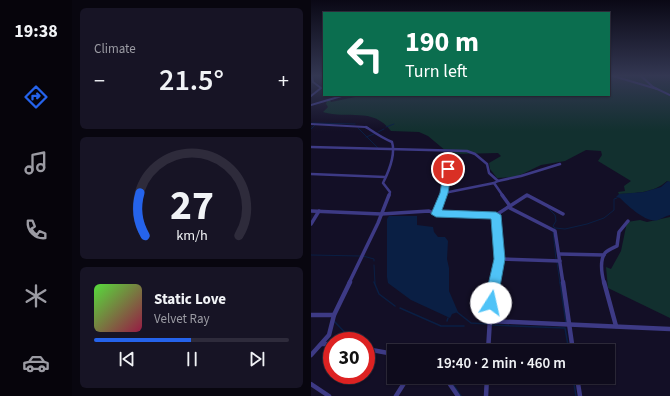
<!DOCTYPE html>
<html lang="en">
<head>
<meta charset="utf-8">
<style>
  :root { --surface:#0e0b1c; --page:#171425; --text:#f1f3f6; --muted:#9b9ba3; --line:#2e2b3b; --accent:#2563eb }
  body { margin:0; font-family:"Source Sans 3",sans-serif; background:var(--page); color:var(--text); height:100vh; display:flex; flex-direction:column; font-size:15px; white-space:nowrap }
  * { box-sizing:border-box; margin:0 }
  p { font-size:13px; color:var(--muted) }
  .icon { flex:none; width:22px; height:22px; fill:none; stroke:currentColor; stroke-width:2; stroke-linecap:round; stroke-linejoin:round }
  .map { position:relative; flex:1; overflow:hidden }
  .drawer { display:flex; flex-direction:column; gap:8px; padding:8px; background:#08060f; width:239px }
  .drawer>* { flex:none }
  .hud { position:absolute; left:12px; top:12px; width:287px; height:84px; border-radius:0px; box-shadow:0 1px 3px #0004,0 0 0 1px var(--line); background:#0b6e4f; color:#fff; overflow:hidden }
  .speed { position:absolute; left:12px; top:332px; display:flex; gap:8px; font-size:20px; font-weight:700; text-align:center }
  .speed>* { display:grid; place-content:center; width:52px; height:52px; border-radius:50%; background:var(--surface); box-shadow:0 1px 3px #0004,0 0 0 1px var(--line); line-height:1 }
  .speed .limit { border:6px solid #d22; background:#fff; color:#111 }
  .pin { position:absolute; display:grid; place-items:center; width:34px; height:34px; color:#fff; margin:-17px; border:2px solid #fff; border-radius:50%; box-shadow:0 1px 4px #0007 }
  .me { position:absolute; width:44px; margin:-22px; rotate:10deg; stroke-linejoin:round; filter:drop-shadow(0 0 3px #0008) }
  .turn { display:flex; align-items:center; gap:14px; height:84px; padding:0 16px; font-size:18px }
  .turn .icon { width:52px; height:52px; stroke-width:2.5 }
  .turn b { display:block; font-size:28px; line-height:34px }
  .big { font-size:30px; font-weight:600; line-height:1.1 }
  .drawer .tile { flex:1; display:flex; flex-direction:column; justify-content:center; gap:6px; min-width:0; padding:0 14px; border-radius:6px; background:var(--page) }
  .drawer .dial { align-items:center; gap:0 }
  .dial svg { height:104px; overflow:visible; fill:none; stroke:var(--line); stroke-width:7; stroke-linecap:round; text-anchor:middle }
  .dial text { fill:var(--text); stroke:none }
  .song { display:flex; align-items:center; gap:12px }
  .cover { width:48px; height:48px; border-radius:6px; background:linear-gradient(135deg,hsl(110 70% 55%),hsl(340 70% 35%)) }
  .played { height:4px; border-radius:2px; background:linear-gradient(90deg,var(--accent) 50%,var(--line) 50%) }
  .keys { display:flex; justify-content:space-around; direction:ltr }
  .heat { display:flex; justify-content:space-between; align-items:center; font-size:22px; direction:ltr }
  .trip { position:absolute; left:76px; top:344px; width:228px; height:40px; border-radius:0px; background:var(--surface); box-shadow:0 1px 3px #0004,0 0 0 1px var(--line); font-weight:600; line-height:40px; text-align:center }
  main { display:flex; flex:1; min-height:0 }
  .menu { display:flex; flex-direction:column; width:72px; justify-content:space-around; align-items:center; background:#06040b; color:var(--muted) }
  .menu .icon { width:28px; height:28px }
  .menu .active { color:var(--accent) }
  .menu b { font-size:18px; color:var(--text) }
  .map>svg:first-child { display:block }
</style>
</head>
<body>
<main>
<nav class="menu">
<b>19:38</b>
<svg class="icon active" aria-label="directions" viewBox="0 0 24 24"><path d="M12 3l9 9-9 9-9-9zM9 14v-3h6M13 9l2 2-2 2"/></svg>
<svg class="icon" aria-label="music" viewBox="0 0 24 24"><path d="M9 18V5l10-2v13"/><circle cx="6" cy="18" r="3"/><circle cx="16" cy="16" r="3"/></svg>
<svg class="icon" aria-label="phone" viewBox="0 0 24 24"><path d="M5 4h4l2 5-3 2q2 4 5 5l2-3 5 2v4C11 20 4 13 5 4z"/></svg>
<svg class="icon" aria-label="climate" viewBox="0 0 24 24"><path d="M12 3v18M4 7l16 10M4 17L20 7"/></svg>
<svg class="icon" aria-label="car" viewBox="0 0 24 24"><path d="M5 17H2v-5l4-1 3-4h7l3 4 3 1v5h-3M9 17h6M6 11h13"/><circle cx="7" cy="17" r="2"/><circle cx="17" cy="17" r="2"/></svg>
</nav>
<section class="drawer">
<div class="tile"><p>Climate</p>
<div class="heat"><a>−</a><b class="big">21.5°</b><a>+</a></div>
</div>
<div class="tile dial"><svg viewBox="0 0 100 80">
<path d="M14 69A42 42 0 1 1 86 69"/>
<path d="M14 69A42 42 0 0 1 10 36" stroke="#2563eb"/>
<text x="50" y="56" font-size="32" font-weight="700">27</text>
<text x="50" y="72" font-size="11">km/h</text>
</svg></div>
<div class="tile">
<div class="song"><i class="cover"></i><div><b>Static Love</b><p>Velvet Ray</p></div></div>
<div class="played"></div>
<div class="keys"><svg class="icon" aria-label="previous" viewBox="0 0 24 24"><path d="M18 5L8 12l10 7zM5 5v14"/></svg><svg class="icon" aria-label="pause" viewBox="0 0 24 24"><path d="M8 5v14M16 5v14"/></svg><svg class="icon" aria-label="next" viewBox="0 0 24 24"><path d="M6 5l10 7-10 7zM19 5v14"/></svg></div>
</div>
</section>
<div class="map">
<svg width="359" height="396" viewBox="0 0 359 396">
  <rect width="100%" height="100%" fill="#130f26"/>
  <g fill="#12302f">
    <path d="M 298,76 L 359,76 L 359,182 L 356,181 C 343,193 324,193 308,194 L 307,192 L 314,191 L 313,186 L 320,181 L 287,161 L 291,155 L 290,151 L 275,150 L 254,161 L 230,165 L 205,177 L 186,178 L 179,169 L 178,163 L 190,156 L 187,153 L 147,154 L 135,151 L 117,136 L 108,132 L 80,131 C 61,106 37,120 12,112 L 17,107 L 15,104 L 16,101 L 19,100 L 20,102 L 54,95 L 298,95 Z"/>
    <polygon points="359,217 359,318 297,288 295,267 300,269 310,251 316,222 329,220 336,222"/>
  </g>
  <g fill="#0a1f44">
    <path d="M 357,181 L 359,182 L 359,215 C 354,216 352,218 347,220 C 336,224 316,205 309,198 L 305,197 L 308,194 L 333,192 L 350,187 Z"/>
    <polygon points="78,216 106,216 106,225 122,227 123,232 127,237 134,237 137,241 136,259 138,268 138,291 147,312 141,314 139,318 100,300 77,283 76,277 76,219"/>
  </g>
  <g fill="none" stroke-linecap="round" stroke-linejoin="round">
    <g stroke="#0a1f44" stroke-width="1">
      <polyline points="1,123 44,124"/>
      <polyline points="75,127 83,124"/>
      <polyline points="47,128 67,148"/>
      <polyline points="0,129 4,125"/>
      <polyline points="67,132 73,129"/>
      <polyline points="55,137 63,134"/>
      <polyline points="237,208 244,215 245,221 242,226 244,228 242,231 245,259"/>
      <polyline points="244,228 254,229 276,224 293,218 303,210 303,199 306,198"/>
      <polyline points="0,255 49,256"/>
      <polyline points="52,256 63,259 63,261"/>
      <polyline points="246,262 249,283"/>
      <polyline points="63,265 64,283"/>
    </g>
    <g stroke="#0a1f44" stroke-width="1.5">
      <polyline points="63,282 68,294 84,306"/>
      <polyline points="249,282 255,323"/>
      <polyline points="89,308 130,326 153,326"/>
      <polyline points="146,312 160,323 177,324"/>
      <polyline points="23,321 42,341"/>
      <polyline points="136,321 137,318"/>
      <polyline points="181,325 254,328 258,351"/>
      <polyline points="137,377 150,396"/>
      <polyline points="262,377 265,396"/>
    </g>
    <g stroke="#3d3a85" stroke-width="2">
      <polyline points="302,76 346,89"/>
      <polyline points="330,76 342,87 359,95"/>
      <polyline points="0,96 10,88 2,82 1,76"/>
      <polyline points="0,105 34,95"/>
      <polyline points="0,124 54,127 57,128"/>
    </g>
    <g stroke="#3d3a85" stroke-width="2.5">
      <path d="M 55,127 C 64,133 71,138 81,142 C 85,155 78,171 72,183 L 79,192 L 78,196"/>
      <polyline points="0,147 156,151 164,154 176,164 178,173 187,181 183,183 192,196"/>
      <polyline points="137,172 153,169"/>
      <polyline points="0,174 74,177"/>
      <polyline points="187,181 210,176 249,164"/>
      <polyline points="133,193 183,183"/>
      <polyline points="132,196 139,166"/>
      <polyline points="215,196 218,196"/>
    </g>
    <g stroke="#3d3a85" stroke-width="3.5">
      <polyline points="199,206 216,195 252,214"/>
      <polyline points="197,207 244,231 252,283"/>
      <polyline points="0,211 70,214 118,211 125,214 185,215 199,206 191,195"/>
      <polyline points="125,214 132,195"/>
      <polyline points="0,224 8,211"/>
      <polyline points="248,254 293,255"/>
      <polyline points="188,259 249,261"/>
      <polyline points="38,283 67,223 78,195"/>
      <polyline points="184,283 188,259 185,215"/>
      <path d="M 293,283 C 291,275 288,261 294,253 C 297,250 302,248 306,246 L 308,232 L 317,221"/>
    </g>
    <g stroke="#3d3a85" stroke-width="4.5">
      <polyline points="252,282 262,351"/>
      <polyline points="293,282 305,326"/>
      <polyline points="0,315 23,315"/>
      <polyline points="178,321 359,329"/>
      <polyline points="11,344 21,344"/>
      <polyline points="55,349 83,354"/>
      <polyline points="177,351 180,303 184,282"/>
      <polyline points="0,355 18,335 23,315 39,282"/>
      <polyline points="134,377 147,396"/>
      <polyline points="266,377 269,396"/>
      <polyline points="0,384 18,396"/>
      <polyline points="85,396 97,377"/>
      <polyline points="175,396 176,377"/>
    </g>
  </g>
  <linearGradient id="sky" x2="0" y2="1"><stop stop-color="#0a0815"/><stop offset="0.58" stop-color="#333752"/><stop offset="1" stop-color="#333752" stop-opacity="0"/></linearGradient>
  <rect width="359" height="131" fill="url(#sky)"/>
  <polygon fill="#4fc3f7" stroke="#337fa1" points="137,166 141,169 137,193 131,210 185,212 190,215 194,259 186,303 184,307 180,309 175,307 173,303 183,259 180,219 125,217 120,214 129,193 133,169"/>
</svg>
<div class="speed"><div class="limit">30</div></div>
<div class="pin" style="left:137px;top:169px;background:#d93025"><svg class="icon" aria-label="arrive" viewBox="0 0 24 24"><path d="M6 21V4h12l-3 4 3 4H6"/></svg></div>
<svg class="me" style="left:180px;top:303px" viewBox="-20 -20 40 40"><circle r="19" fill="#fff"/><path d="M0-13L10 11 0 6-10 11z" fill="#4fc3f7"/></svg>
<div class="trip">19:40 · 2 min · 460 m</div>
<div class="hud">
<div class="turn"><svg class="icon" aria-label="left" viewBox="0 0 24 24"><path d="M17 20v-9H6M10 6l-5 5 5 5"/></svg><div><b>190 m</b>Turn left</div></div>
</div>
</div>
</main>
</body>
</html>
